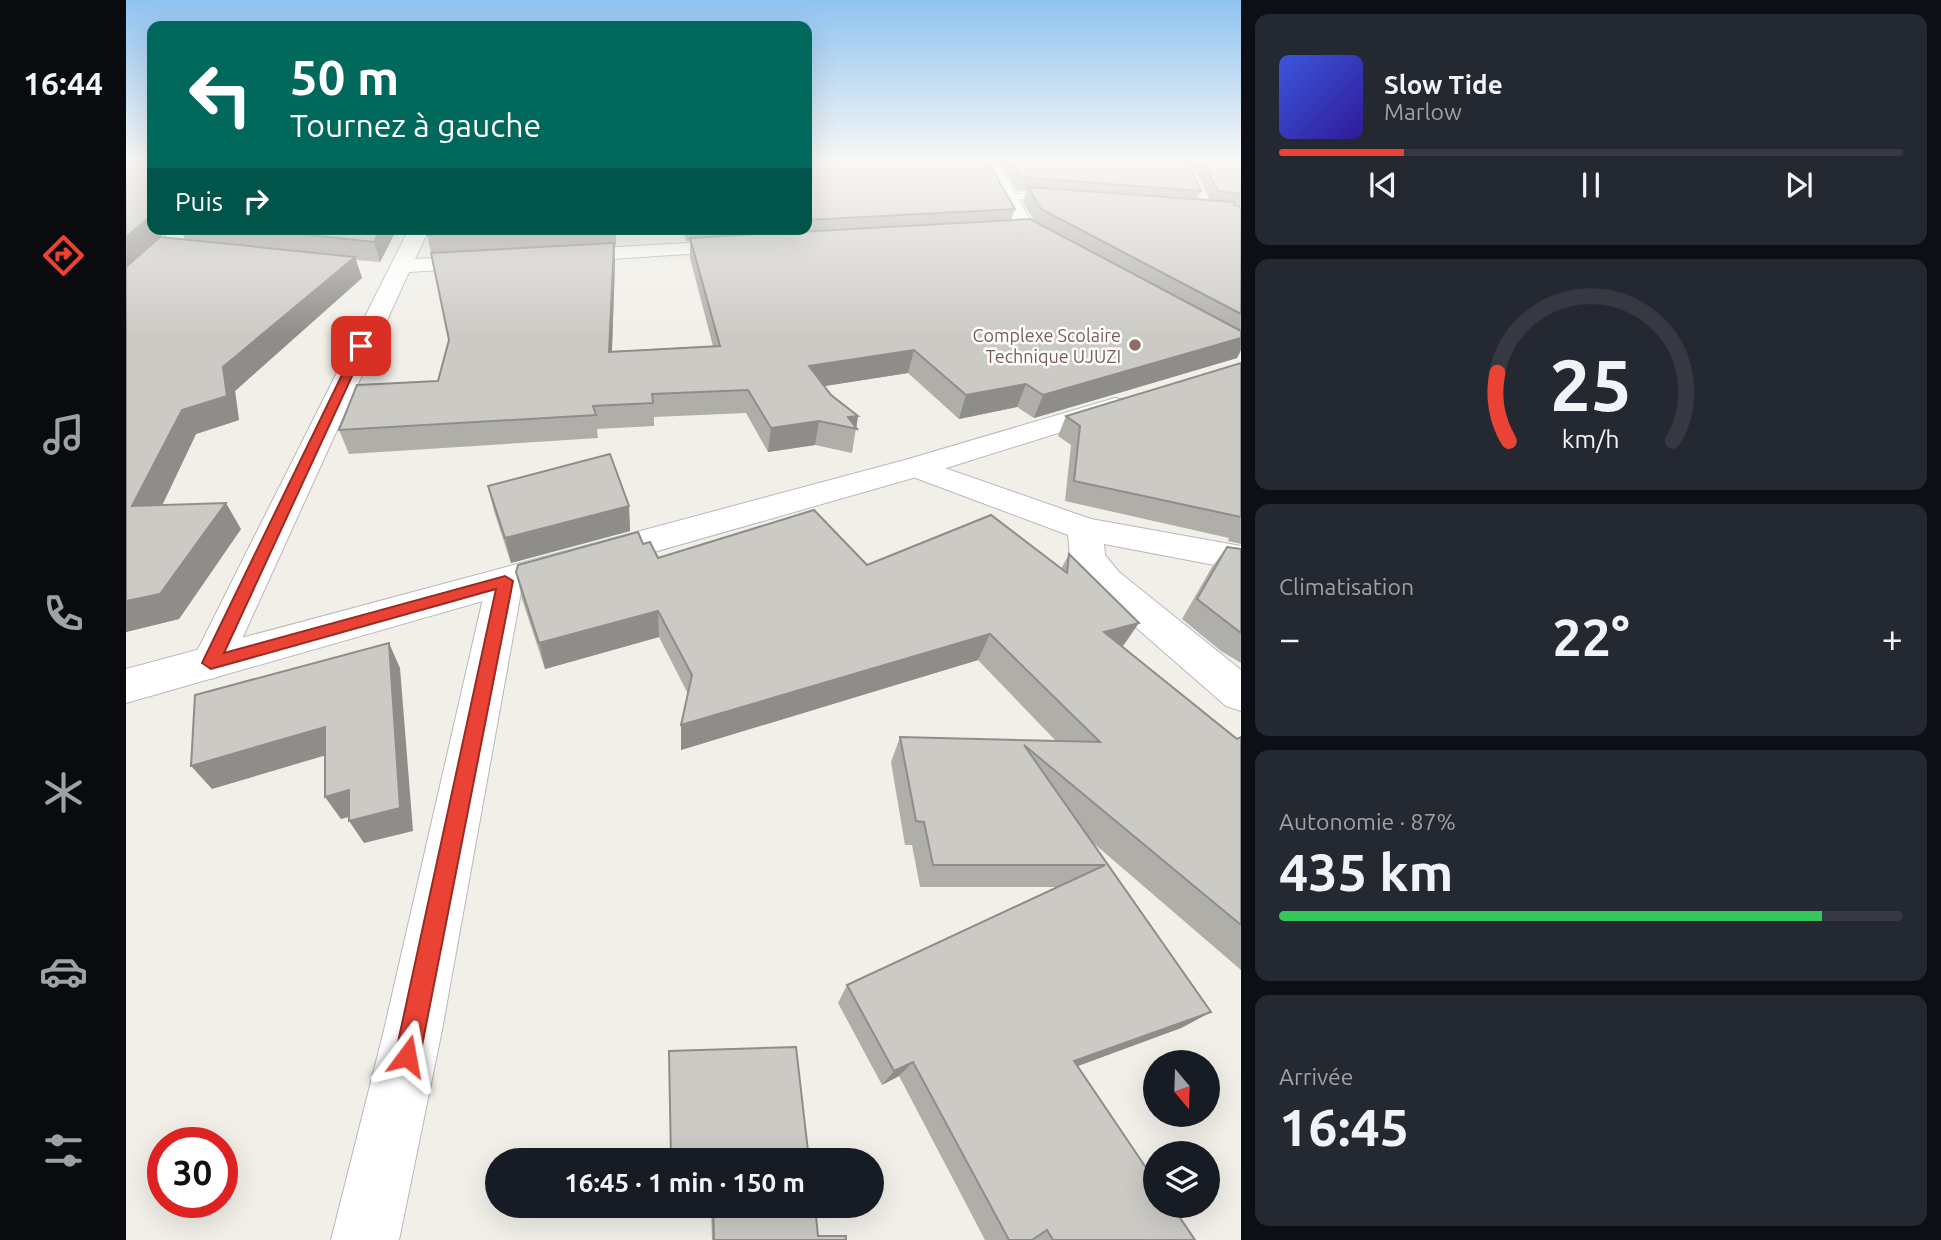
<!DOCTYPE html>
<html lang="fr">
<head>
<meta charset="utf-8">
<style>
  :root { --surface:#171b24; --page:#242831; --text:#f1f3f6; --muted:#9ea1a6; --line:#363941; --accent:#ea4335 }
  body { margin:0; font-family:Ubuntu,sans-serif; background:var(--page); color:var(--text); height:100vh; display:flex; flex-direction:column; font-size:26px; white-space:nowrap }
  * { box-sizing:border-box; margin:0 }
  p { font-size:23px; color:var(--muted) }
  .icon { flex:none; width:38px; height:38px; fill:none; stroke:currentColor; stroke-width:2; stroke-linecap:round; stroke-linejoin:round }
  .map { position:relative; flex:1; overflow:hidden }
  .side { display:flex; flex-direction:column; gap:14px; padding:14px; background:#0d0f14; width:700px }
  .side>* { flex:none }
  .hud { position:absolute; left:21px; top:21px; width:665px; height:214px; border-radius:14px; box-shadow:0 7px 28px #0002; background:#00695c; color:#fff; overflow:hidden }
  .needle { width:46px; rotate:161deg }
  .tools { position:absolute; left:1017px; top:1050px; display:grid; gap:14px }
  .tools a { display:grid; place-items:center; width:77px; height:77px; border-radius:50%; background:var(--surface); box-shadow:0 7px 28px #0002; font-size:35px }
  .speed { position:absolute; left:21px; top:1127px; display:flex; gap:14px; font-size:35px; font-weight:700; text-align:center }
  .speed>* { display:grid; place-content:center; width:91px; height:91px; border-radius:50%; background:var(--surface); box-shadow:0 7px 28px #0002; line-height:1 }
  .speed .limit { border:10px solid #d22; background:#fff; color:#111 }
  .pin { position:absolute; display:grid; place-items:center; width:60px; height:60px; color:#fff; margin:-30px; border-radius:14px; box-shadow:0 4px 10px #0006 }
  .me { position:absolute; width:77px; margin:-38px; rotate:13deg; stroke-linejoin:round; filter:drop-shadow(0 0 5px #0008) }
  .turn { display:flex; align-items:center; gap:24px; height:147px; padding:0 28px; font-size:32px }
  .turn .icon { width:91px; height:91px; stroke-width:2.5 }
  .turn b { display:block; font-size:49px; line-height:60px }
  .then { display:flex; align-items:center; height:66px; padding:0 28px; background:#0003; gap:14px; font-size:26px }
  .big { font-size:52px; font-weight:700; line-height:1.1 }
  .side .tile { flex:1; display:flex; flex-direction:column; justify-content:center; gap:10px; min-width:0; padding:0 24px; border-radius:14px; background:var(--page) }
  .side .dial { align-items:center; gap:0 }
  .dial svg { height:182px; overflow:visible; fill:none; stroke:var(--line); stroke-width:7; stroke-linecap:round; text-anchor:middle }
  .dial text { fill:var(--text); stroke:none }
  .song { display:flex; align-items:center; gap:21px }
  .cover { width:84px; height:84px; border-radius:10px; background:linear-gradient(135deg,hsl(230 70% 55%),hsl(250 70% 35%)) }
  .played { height:7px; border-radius:4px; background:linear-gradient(90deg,var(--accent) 20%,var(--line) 20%) }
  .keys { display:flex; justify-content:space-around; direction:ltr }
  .heat { display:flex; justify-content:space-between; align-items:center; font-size:38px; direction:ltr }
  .charge { height:10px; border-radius:5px; background:linear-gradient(90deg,#34c759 87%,var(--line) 0) }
  .trip { position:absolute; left:359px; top:1148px; width:399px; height:70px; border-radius:35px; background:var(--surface); box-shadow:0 7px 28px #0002; font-weight:700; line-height:70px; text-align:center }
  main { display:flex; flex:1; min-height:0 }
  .dock { display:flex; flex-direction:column; width:126px; justify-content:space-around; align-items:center; background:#090b0e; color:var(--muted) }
  .dock .icon { width:49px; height:49px }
  .dock .current { color:var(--accent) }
  .dock b { font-size:32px; color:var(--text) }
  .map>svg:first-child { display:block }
</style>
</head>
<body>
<main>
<nav class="dock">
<b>16:44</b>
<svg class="icon current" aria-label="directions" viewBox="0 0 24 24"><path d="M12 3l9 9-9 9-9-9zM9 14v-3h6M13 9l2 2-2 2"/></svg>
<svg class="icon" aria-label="music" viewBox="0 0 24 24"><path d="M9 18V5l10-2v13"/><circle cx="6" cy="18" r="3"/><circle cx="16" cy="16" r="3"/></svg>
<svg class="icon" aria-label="phone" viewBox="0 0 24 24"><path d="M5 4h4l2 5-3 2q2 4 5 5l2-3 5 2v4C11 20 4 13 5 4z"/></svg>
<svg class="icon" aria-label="climate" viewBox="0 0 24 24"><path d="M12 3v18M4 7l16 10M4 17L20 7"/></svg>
<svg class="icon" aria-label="car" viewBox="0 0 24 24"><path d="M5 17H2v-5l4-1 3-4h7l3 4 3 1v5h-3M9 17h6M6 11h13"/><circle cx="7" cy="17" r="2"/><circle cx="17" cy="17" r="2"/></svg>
<svg class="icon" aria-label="filters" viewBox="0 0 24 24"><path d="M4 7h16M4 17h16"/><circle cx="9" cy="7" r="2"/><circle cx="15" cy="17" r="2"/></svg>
</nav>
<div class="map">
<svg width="1115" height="1240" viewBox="0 0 1115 1240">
  <rect width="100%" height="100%" fill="#f1efe8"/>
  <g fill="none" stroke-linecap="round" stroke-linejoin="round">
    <g stroke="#b5b8bc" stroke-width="1">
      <polygon id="lane" points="877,193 930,196 935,199 930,202 881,198 877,197"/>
    </g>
    <g stroke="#b5b8bc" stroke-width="2">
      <g id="street">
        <polygon points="855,162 871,162 908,226 943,245 946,249 943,253 929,253 894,234"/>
        <polygon points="47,229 68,229 8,288 0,290 0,271"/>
        <polygon points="283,229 303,229 289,259 361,255 371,261 361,267 283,272 105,663 99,674 85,679 71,674 65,663"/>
        <polygon points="616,240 623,242 626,246 623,250 438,262 428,256 438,250"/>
        <polygon points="790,458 965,519 1115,546 1115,570 978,544 979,555 993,572 1115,670 1115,711 1100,706 967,590 944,557 942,535 779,474 775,467 779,460"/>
        <polygon points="379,568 392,572 397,581 316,1030 273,1240 205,1240 258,1030 361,581 366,572"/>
      </g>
    </g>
    <g stroke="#b6babf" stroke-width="2">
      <polygon id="secondary" points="989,398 999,400 1003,406 999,412 801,474 0,703 0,669 779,460"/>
    </g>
    <use href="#lane" fill="#fff" fill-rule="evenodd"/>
    <use href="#street" fill="#fff" fill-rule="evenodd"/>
    <use href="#secondary" fill="#fff" fill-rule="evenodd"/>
  </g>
  <g fill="#afaea9">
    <polygon points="0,162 26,229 43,229 34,237 59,240 55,229 271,229 254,262 230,260 236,278 109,391 113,420 70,434 36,505 115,529 53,619 0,632"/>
    <polygon points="681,162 889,209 885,220 909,222 897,202 900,191 890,190 874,162 1062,162 1075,191 1071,199 1084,200 1065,162 1115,162 1115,350 1111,358 908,418 891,407 833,419 782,373 698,386 705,395 732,416 726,453 689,445 642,452 620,413 528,417 528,426 471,429 472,438 223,454 213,430 312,381 323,340 300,229 490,229 490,245 488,245 489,263 486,351 587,346 564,258 564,241 560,241 557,229 681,229"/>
    <polygon points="1115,363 1115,544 1102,541 1103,538 939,501 945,445 932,436 940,416"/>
    <polygon points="362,486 503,506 504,531 385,563 368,511"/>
    <polygon points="517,544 532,558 741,565 935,569 943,554 997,647 1111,739 1115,737 1115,970 965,841 1085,1012 1055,1028 951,1066 1069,1240 859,1240 773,1076 756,1085 712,1003 721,985 932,887 794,887 786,845 779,845 765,762 774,737 930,741 852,660 555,750 555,725 562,694 533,637 419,669 396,599 390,572"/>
    <polygon points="1101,547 1115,549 1115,663 1095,651 1056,619 1086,567"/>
    <polygon points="585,1206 689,1206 692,1236 720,1240 586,1240"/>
  </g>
  <g fill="#8f8d8a">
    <polygon points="26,215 26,229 43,229 0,267 0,237"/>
    <polygon points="255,229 271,229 254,262 248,242"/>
    <polygon points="488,243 489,263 485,374 483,352"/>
    <polygon points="229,257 236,278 109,391 113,420 70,434 24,531 6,506 56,410 97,367"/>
    <polygon points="1115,338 1115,350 1111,358 908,418 917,395"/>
    <polygon points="788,350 782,373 680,389 683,366"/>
    <polygon points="900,384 891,407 833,419 840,395"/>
    <polygon points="732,416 730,429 722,417"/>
    <polygon points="693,421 689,445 642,452 645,428"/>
    <polygon points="100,503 115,529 53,619 0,632 0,601"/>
    <polygon points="503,506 504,531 385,563 379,538"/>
    <polygon points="532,611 533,637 419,669 413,643"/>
    <polygon points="1013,623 995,649 978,632"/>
    <polygon points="864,634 852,660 555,750 555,725"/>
    <polygon points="263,643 274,668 287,831 238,843 223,821"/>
    <polygon points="199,727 214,751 86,789 65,766"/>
    <polygon points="223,790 238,813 215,819 199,797"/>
    <polygon points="1085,1012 1055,1028 925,1076 948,1061"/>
    <polygon points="787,1062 773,1076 756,1085 768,1071"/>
  </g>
  <g fill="#cccac5" stroke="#8f8d8a" stroke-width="2">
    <polygon points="0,162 26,162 26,215 0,237"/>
    <polygon points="681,162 862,162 889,209 681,220"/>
    <polygon points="885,162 1062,162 1075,191 894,177"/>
    <polygon points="1077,162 1115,162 1115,194 1092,191"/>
    <polygon points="902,187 1108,202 1108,205 1115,207 1115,314 915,209"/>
    <polygon points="904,219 1115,331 1115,338 917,395 900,384 840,395 788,350 683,366 705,395 732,416 722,417 731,429 693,421 645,428 622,390 526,394 527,403 467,406 470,415 213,430 231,385 312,381 323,340 305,253 488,243 483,352 594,346 564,238"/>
    <polygon points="125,229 255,229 248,242"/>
    <polygon points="300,229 405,229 301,235"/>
    <polygon points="34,237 229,257 97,367 101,396 56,410 6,506 100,503 34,594 0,601 0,267"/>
    <polygon points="1115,363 1115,517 948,481 954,426 940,416"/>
    <polygon points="484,454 503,506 379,538 362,486"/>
    <polygon points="688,510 741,565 865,515 941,573 943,554 1013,623 978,632 1111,739 1115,737 1115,925 898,745 1085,1012 948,1061 1029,1181 1029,1206 1046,1206 1069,1240 927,1240 921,1230 906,1240 883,1240 787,1062 768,1071 721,985 979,865 807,865 798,822 790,821 774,737 974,742 864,634 555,725 566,675 532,611 413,643 390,572 392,565 512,532 517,544 524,542 532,558"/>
    <polygon points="1101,547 1115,549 1115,633 1071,599"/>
    <polygon points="263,643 274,808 223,821 223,790 199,797 199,727 65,766 69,695"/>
    <polygon points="670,1047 683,1160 545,1160 543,1051"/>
    <polygon points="587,1206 689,1206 692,1236 720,1236 720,1240 588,1240"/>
  </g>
  <linearGradient id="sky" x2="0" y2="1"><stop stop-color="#8fc3f1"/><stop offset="0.48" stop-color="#f9f8f5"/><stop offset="1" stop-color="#f9f8f5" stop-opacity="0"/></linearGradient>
  <rect width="1115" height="336" fill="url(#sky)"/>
  <polygon fill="#ea4335" stroke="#982c22" stroke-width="2" points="235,343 240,346 98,653 379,576 387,581 294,1056 290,1065 281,1069 272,1065 269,1056 370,589 85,669 76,663 230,346"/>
  <circle fill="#8d6e63" stroke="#fff" stroke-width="2.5" cx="1009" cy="345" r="7"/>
  <g text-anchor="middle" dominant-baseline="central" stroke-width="5" stroke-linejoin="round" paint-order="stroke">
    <g font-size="18" fill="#785e54" stroke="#fff" text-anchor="end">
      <text x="995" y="335">Complexe Scolaire<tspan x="995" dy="21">Technique UJUZI</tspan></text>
    </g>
  </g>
</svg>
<div class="tools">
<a><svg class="needle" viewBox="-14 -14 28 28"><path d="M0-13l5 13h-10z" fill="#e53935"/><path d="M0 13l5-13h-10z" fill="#9ea1a6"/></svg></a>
<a><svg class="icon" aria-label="layers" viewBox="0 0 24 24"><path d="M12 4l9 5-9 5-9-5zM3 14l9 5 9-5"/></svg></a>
</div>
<div class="speed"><div class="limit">30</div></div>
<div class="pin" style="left:235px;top:346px;background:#d93025"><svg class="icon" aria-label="arrive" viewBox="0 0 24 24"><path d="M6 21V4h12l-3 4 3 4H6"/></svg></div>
<svg class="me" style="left:281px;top:1056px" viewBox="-20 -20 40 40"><path d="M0-17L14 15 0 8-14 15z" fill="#ea4335" stroke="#fff" stroke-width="4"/></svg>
<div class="trip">16:45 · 1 min · 150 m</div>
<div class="hud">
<div class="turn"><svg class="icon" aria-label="left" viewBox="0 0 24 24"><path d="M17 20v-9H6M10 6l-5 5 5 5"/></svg><div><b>50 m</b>Tournez à gauche</div></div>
<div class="then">Puis<svg class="icon" aria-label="right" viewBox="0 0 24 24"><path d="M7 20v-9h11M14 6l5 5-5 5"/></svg></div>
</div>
</div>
<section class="side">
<div class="tile">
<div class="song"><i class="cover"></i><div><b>Slow Tide</b><p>Marlow</p></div></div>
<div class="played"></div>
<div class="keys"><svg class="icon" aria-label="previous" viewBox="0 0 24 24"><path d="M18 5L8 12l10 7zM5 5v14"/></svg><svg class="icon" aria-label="pause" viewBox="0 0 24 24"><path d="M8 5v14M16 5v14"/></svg><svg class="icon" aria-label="next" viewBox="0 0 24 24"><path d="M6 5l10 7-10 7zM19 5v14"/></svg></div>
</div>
<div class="tile dial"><svg viewBox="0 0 100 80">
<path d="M14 69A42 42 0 1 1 86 69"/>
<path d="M14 69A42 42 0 0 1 9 39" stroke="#ea4335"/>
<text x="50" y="56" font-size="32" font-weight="700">25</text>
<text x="50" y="72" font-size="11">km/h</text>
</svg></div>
<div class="tile"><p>Climatisation</p>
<div class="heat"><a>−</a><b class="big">22°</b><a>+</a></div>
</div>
<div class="tile"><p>Autonomie · 87%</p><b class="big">435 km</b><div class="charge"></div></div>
<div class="tile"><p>Arrivée</p><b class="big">16:45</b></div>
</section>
</main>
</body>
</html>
